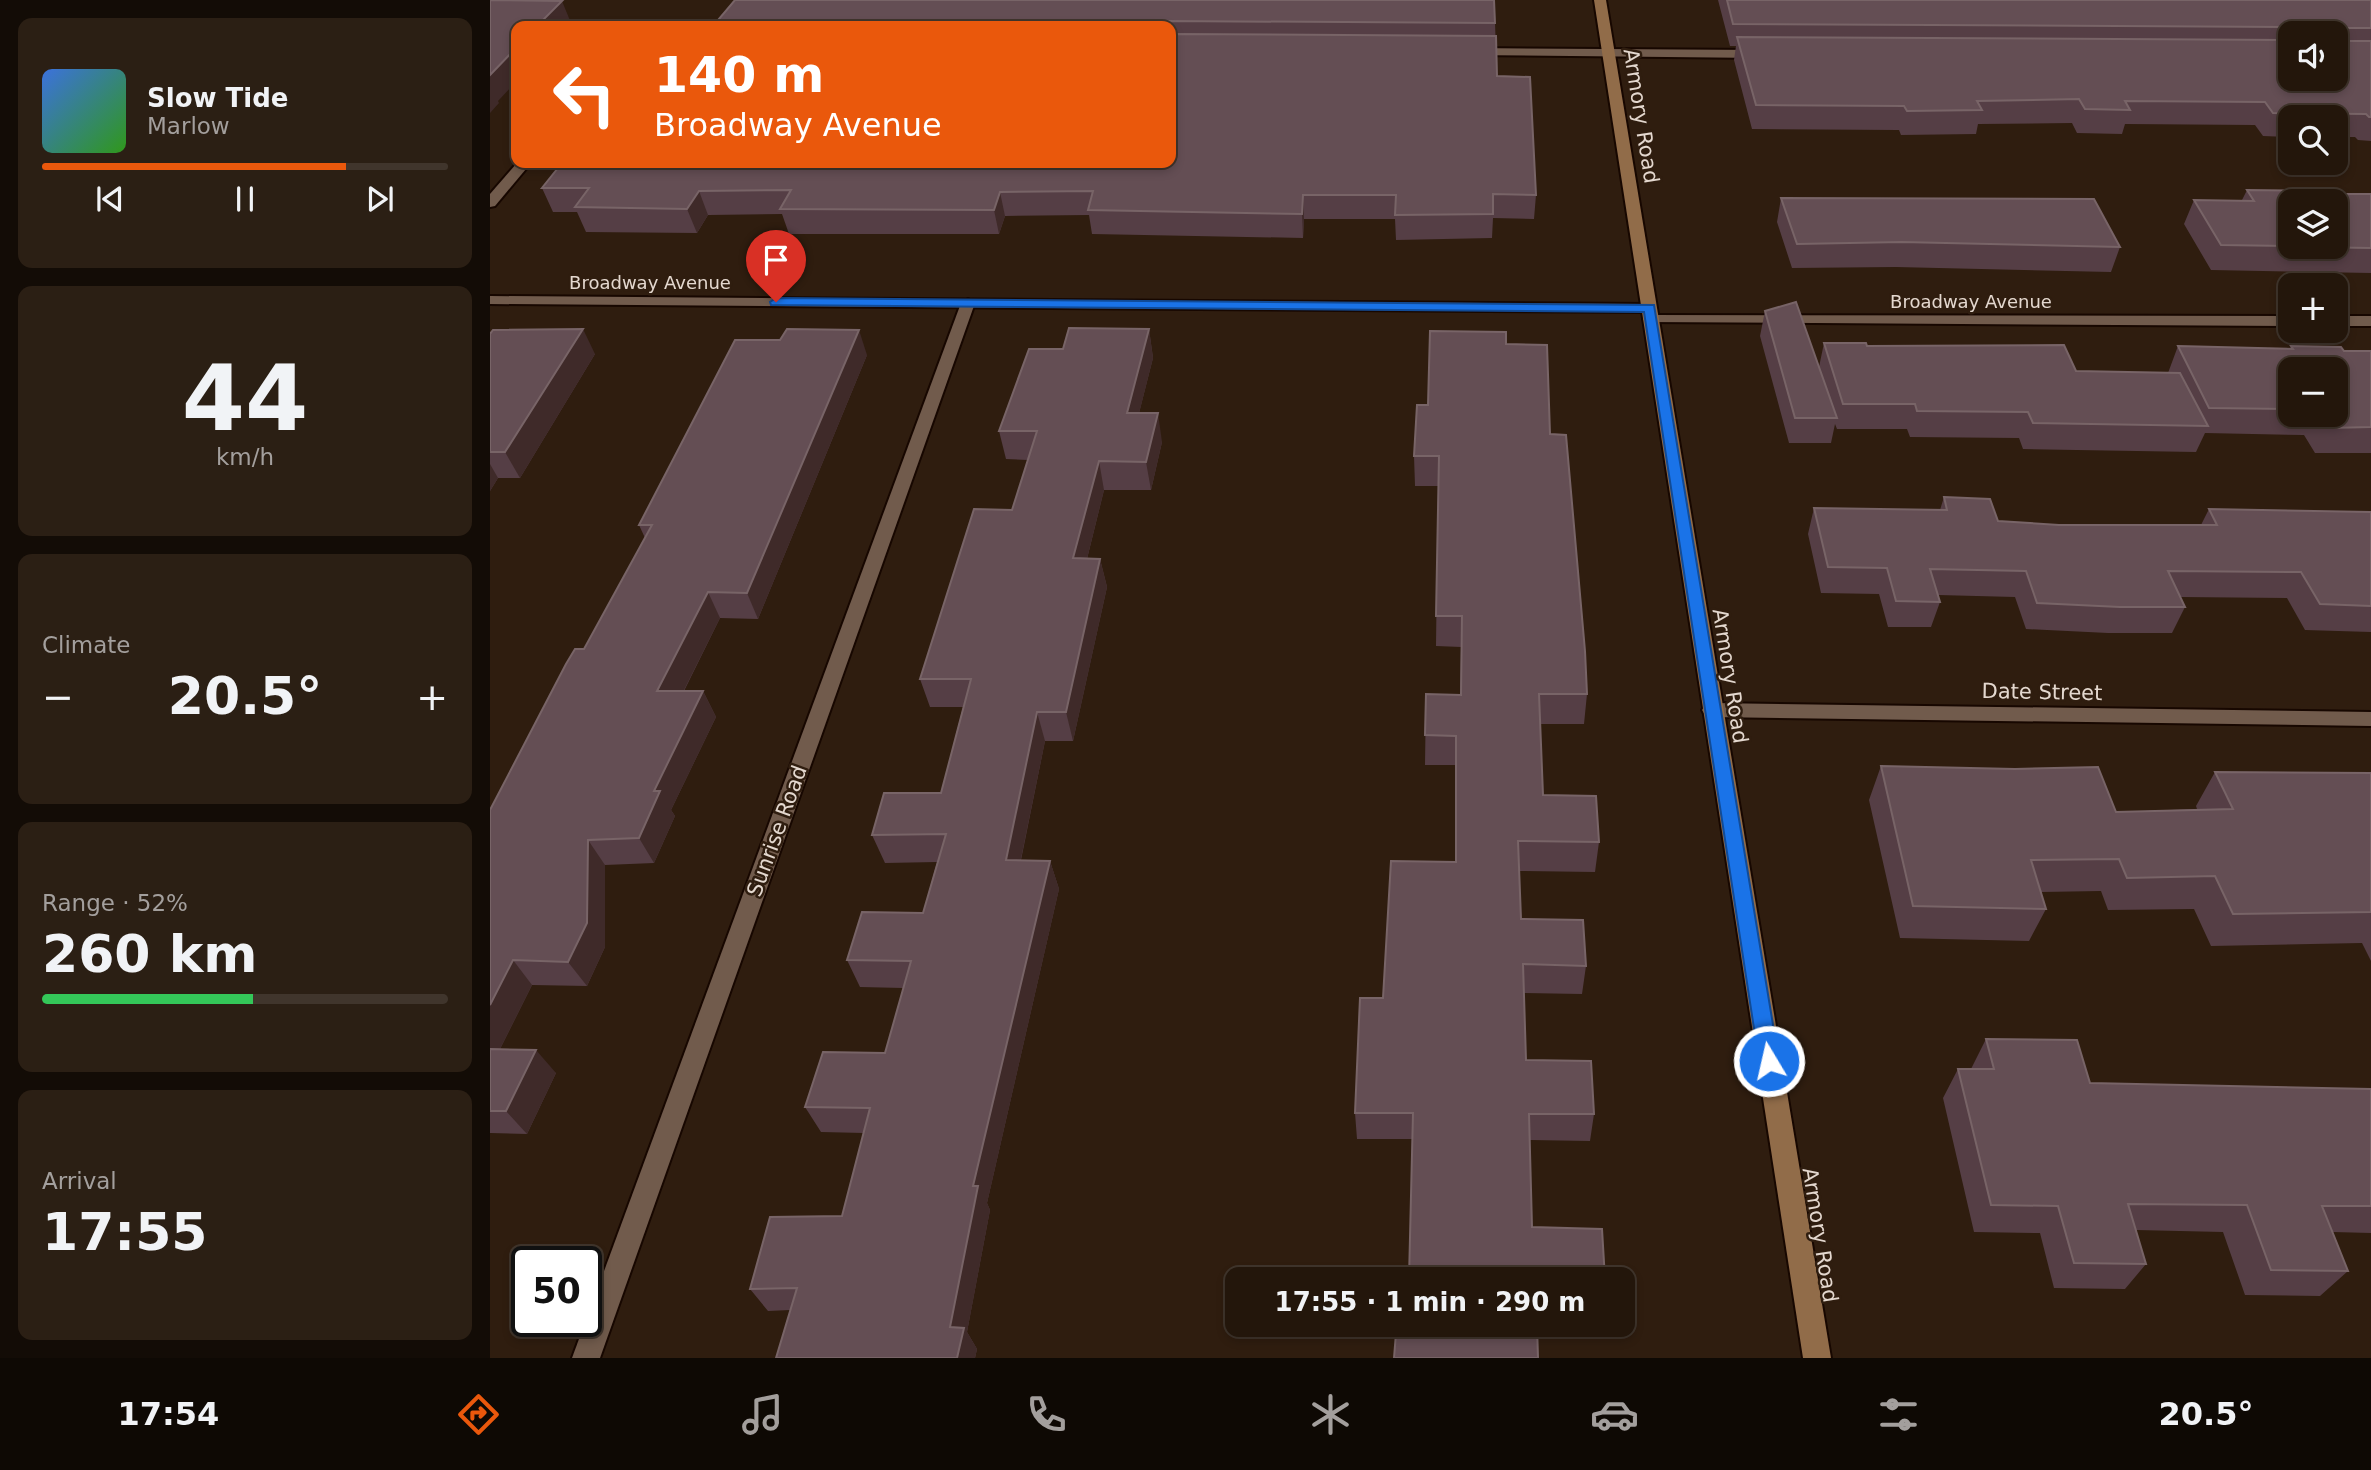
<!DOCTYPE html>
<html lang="en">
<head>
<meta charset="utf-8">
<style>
  :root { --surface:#23160b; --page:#2b1f14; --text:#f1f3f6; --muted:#a39f9d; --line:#40352c; --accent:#ea580c }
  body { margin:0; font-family:"DejaVu Sans",sans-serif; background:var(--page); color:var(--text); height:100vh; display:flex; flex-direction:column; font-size:26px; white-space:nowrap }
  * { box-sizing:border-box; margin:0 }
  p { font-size:23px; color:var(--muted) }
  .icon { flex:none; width:38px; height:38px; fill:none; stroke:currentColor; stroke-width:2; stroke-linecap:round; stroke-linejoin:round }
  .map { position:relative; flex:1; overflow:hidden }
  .sheet { display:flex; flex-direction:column; gap:18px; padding:18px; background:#130c06; width:490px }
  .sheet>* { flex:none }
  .guide { position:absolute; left:21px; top:21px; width:665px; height:147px; border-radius:14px; box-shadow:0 4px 10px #0003,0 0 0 2px var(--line); background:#ea580c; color:#fff; overflow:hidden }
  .buttons { position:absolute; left:1788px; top:21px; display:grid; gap:14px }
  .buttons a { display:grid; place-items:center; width:70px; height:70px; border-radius:14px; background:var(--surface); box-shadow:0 4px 10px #0003,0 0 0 2px var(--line); font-size:35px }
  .speed { position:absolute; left:21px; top:1246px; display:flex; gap:14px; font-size:35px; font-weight:700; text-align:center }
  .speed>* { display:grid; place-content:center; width:91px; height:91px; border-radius:50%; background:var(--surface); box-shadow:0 4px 10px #0003,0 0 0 2px var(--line); line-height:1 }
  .speed .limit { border:4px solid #111; border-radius:10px; background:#fff; color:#111 }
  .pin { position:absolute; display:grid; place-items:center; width:60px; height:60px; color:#fff; margin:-72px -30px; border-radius:50% 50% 50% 0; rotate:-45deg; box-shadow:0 0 7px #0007 }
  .pin .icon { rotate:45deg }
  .me { position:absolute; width:77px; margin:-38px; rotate:351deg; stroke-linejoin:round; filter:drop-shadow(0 0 5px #0008) }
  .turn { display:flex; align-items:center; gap:24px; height:147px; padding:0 28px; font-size:32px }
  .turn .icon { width:91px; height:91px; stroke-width:2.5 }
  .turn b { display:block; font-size:49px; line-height:60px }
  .big { font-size:52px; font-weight:700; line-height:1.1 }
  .sheet .tile { flex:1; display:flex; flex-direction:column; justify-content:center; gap:10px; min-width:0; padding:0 24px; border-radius:14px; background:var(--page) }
  .sheet .dial { align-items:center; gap:0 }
  .dial b { font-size:91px; line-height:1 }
  .song { display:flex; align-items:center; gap:21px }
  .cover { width:84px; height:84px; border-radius:10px; background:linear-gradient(135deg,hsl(220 70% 55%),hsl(110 70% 35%)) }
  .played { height:7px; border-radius:4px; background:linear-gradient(90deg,var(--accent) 75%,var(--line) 75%) }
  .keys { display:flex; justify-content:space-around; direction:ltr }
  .heat { display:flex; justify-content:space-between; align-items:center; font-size:38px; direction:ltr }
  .charge { height:10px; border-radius:5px; background:linear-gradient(90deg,#34c759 52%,var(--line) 0) }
  .trip { position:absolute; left:735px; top:1267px; width:410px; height:70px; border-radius:14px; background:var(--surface); box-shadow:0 4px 10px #0003,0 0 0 2px var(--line); font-weight:700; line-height:70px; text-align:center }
  .tab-bar { display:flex; height:112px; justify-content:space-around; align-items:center; background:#0e0904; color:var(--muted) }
  .tab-bar .icon { width:49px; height:49px }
  .tab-bar .current { color:var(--accent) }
  .tab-bar b { font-size:32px; color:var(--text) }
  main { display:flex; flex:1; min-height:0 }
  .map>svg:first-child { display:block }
</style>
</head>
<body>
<main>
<section class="sheet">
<div class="tile">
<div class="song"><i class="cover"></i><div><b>Slow Tide</b><p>Marlow</p></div></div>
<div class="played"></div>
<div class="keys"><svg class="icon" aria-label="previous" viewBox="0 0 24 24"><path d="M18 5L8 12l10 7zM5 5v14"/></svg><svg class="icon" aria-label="pause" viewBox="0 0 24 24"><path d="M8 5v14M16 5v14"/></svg><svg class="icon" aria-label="next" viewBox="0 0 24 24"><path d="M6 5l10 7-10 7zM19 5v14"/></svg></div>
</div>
<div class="tile dial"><b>44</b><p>km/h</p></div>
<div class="tile"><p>Climate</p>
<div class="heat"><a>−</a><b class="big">20.5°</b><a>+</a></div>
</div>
<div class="tile"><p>Range · 52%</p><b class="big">260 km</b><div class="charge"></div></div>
<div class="tile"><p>Arrival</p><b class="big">17:55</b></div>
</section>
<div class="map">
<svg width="1881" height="1358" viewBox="0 0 1881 1358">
  <rect width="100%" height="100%" fill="#2f1d0f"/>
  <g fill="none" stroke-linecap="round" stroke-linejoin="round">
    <g stroke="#170700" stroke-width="4">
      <g id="minor">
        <polygon points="979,48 1271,50 1277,54 1271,58 975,55 973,52"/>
        <polygon points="27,163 41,163 5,206 0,207 0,194"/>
        <polygon points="478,299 485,303 110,1358 82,1358 471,303"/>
        <polygon points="1160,315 1801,316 1801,326 1155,322 1153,319 1155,316"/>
        <rect x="1846" y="316" width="35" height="10"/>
        <polygon points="1222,703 1881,712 1881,726 1222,717 1215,715 1212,710 1215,705"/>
      </g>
    </g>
    <g stroke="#170700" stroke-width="4">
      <polygon id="tertiary" points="0,296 1159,304 1166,308 1159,312 0,304"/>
    </g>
    <g stroke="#170700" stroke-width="4">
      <polygon id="secondary" points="1104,0 1116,0 1341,1358 1313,1358"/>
    </g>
    <use href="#minor" fill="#715b4c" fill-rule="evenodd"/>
    <use href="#tertiary" fill="#715b4c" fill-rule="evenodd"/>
    <use href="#secondary" fill="#916c49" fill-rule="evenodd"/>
  </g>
  <g fill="#553e45" fill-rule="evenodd">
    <polygon points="245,0 1005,23 1007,76 1046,195 1044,219 1003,218 1002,238 906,240 905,219 814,219 813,238 602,234 599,215 515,216 509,234 299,234 292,214 218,215 207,233 96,232 87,212 63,212 52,188 681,163 681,26 223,26"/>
    <path d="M 1228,0 L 1881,0 L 1881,141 L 1868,140 L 1865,137 L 1846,137 L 1846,117 L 1801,117 L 1801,137 L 1773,136 L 1765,125 L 1635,124 L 1632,134 L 1587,133 L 1582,123 L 1488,124 L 1486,134 L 1411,135 L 1409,130 L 1262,129 L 1244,60 L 1246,46 L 1240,46 ZM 1801,33 L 1846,33 L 1801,79 Z"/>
    <polygon points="1757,190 1839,194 1881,194 1881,273 1721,270 1694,224 1704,200 1752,200"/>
    <polygon points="1291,198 1630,247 1621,272 1406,267 1302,268 1287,222"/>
    <path d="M 1275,311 L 1329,367 L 1334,343 L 1377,346 L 1586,371 L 1678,373 L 1688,346 L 1800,349 L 1801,346 L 1854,351 L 1881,351 L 1881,453 L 1825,453 L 1814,435 L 1715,433 L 1706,452 L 1533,449 L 1529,438 L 1420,437 L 1417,429 L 1347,429 L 1345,424 L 1341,443 L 1299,443 L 1270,336 ZM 1801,369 L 1846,415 L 1801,415 Z"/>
    <polygon points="659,329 663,358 649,413 672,442 661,490 614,490 597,559 610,559 617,587 583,741 555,741 531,860 560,861 569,889 497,1203 500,1210 477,1332 487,1349 485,1358 286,1358 300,1310 278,1311 260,1289 352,1216 374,1133 331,1132 315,1107 395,1053 413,988 370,987 357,960 433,913 447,862 395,863 382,835 451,793 473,707 440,707 430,679 522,510 538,460 516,459 509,431"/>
    <polygon points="940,331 1016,332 1016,344 1057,345 1060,434 1076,435 1095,651 1097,694 1094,724 1050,724 1053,795 1106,796 1109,842 1105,872 1029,871 1031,919 1093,920 1096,966 1092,994 1033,993 1036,1060 1101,1061 1104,1114 1100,1141 1040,1140 1042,1227 1112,1229 1115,1279 919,1279 922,1139 867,1139 865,1113 870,998 893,998 901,861 965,862 966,765 935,765 936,694 970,695 971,647 946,646 948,486 925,486 924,456 927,405 938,405"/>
    <polygon points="0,334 105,354 30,478 8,478 0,491"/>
    <polygon points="377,355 268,619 230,618 194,691 213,691 226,717 181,810 185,816 164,863 115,865 115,947 97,986 42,985 10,1049 66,1073 37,1134 0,1133 0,810 94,649 155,538 149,525"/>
    <polygon points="1454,497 1508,521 1569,525 1711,525 1719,509 1881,512 1881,632 1815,630 1797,598 1690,597 1695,607 1682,633 1618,633 1536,629 1525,597 1448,595 1450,602 1441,627 1398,627 1389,594 1331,593 1318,534 1324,508 1450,510"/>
    <polygon points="1391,766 1626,812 1707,809 1706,806 1725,772 1881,773 1881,961 1872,943 1721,946 1704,909 1618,910 1611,891 1551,892 1556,909 1539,941 1410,938 1379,800"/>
    <polygon points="1496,1039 1600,1083 1881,1089 1881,1233 1843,1232 1858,1271 1830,1296 1755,1295 1733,1232 1646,1230 1656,1264 1635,1289 1564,1288 1550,1233 1484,1232 1453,1098 1468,1069 1481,1069"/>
  </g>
  <g fill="#3f2a29">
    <polygon points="72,1 81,23 78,26 47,26"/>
    <polygon points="26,48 26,82 8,101 9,103 0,113 0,75"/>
    <polygon points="209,191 218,215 207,233 197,209"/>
    <polygon points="510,192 515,216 509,234 504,210"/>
    <polygon points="813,195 814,219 813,238 812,214"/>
    <polygon points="93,329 105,354 30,478 15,452"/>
    <polygon points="659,329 663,358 642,441 637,413"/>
    <polygon points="369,330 377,355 268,619 257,593"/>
    <polygon points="668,413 672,442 661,490 656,462"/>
    <polygon points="609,461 614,490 590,587 583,558"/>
    <polygon points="0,464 8,478 0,491"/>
    <polygon points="610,559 617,587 583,741 576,712"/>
    <polygon points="218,592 230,618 181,716 167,691"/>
    <polygon points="213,691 226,717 181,810 185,816 164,863 149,838 164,791"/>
    <polygon points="547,712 555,741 525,888 516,860"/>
    <polygon points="98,840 115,865 115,947 97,986 78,962"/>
    <polygon points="560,861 569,889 497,1203 500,1210 477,1332 487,1349 485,1358 467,1358 460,1327 483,1186"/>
    <polygon points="23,960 42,985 0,1069 0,1005"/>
    <polygon points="46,1050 66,1073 37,1134 16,1111"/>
  </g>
  <g fill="#644e54" stroke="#786467" stroke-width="2">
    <polygon points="0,0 72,1 47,26 26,26 26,48 0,75"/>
    <polygon points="245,0 1004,0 1005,23 678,21 677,26 223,26"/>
    <polygon points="1237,0 1881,0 1881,28 1854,28 1853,38 1856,41 1881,41 1881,117 1879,117 1876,114 1783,113 1775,102 1635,101 1640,110 1595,109 1589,99 1487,101 1492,110 1417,111 1414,106 1266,105 1247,37 1801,40 1801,79 1846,79 1846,33 1812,33 1813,29 1811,27 1243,24"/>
    <polygon points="681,34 1006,36 1007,76 1040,77 1046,195 1003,194 1003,214 905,215 906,195 813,195 812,214 598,210 603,191 510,192 504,210 290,209 301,190 209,191 197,209 85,207 99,188 52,188 72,163 681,163"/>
    <polygon points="1757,190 1837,191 1839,194 1881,194 1881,248 1816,247 1846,247 1846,201 1801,201 1801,246 1731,245 1704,200 1764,201"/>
    <polygon points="1291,198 1604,199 1630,247 1412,242 1307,244"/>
    <polygon points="1306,302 1347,418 1305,418 1275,311"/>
    <polygon points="579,328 659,329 637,413 668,413 656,462 609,461 583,558 610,559 576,712 547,712 516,860 560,861 483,1186 488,1186 460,1327 474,1328 467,1358 286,1358 307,1288 260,1289 280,1217 352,1216 380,1108 315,1107 333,1052 395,1053 421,961 357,960 372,912 433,913 456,834 382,835 394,793 451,793 481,679 430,679 484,509 522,510 547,431 509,431 539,349 573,349"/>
    <polygon points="93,329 15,452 0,452 0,334 3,330"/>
    <polygon points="297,329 369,330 257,593 218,592 167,691 213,691 164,791 170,791 149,838 98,840 97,923 78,962 23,960 0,1005 0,810 76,664 85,649 94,649 162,525 149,525 245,340 290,340"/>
    <polygon points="940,331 1016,332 1016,344 1057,345 1060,434 1076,435 1095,651 1097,694 1049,694 1053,795 1106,796 1109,842 1028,841 1031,919 1093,920 1096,966 1033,964 1036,1060 1101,1061 1104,1114 1039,1114 1042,1227 1112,1229 1115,1279 919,1279 923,1113 865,1113 870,998 893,998 901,861 966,862 966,736 935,735 936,694 971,695 972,616 946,616 949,456 924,456 927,405 938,405"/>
    <polygon points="1334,343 1376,343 1377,346 1574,345 1586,371 1690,373 1718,426 1543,423 1538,412 1427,411 1425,404 1353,404"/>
    <polygon points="1688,346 1803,349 1801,346 1851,347 1854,351 1881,351 1881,427 1839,428 1831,415 1846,415 1846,369 1801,369 1801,409 1719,408"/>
    <polygon points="1454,497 1500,499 1508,521 1569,525 1727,525 1719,509 1881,512 1881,606 1830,604 1811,572 1678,571 1695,607 1630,607 1547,603 1536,571 1440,569 1450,602 1406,601 1397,568 1338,567 1324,508 1457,510"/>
    <polygon points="1391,766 1525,769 1608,767 1626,812 1743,809 1725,772 1881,773 1881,912 1743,914 1725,876 1637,878 1629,859 1541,860 1556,909 1423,906"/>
    <polygon points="1496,1039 1587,1040 1600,1083 1881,1089 1881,1206 1832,1206 1858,1271 1781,1270 1757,1205 1638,1204 1656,1264 1584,1263 1568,1206 1501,1205 1468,1069 1504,1069"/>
    <polygon points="0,1049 46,1050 16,1111 0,1111"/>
    <polygon points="918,1325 1047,1325 1048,1358 904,1358 906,1333 917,1333"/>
  </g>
  <polygon fill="#1a73e8" stroke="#114b97" stroke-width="2" points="286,298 1164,305 1289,1061 1286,1067 1279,1070 1272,1067 1269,1061 1154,312 281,305 280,302"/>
  <g text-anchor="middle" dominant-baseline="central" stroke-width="5" stroke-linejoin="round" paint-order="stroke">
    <g font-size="18" fill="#e4d8cf" stroke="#2f1d0f">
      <text x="160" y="282">Broadway Avenue</text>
      <text x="1481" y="301">Broadway Avenue</text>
    </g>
    <g font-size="21" fill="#e4d8cf" stroke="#2f1d0f">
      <text transform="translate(1151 116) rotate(81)">Armory Road</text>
      <text transform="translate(1240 676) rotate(81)">Armory Road</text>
      <text transform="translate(1552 692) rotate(1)">Date Street</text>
      <text transform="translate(287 831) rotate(-70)">Sunrise Road</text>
      <text transform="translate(1330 1235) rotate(81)">Armory Road</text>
    </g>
  </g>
</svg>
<div class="buttons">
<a><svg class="icon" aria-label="sound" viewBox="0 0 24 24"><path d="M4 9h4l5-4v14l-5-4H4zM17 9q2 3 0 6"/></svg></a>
<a><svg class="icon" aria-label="search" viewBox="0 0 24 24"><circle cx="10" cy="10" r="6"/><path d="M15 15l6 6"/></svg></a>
<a><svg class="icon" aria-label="layers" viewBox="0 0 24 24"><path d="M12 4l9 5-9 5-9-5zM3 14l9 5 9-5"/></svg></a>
<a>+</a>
<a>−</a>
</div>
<div class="speed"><div class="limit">50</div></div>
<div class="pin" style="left:286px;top:302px;background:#d93025"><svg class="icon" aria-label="arrive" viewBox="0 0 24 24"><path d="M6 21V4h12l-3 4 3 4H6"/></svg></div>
<svg class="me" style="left:1279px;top:1061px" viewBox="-20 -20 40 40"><circle r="17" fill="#1a73e8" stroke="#fff" stroke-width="3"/><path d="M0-11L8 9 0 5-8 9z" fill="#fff"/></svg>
<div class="trip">17:55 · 1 min · 290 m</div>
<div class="guide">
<div class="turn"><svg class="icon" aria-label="left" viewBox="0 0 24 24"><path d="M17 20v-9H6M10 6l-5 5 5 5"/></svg><div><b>140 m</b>Broadway Avenue</div></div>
</div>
</div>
</main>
<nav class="tab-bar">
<b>17:54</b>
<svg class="icon current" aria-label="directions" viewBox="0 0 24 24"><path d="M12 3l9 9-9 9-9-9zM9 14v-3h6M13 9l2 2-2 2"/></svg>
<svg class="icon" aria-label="music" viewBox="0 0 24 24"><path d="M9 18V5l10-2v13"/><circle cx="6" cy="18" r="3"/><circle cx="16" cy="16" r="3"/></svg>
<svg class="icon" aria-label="phone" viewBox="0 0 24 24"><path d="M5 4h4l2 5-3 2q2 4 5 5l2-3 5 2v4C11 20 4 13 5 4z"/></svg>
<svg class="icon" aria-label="climate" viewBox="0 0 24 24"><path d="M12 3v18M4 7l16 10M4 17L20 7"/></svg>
<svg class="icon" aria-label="car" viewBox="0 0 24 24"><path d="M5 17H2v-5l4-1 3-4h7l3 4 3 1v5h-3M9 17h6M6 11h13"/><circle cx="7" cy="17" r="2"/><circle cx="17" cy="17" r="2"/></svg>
<svg class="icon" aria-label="filters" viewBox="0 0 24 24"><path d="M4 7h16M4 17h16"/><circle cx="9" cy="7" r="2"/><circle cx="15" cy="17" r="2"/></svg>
<b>20.5°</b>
</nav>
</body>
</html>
